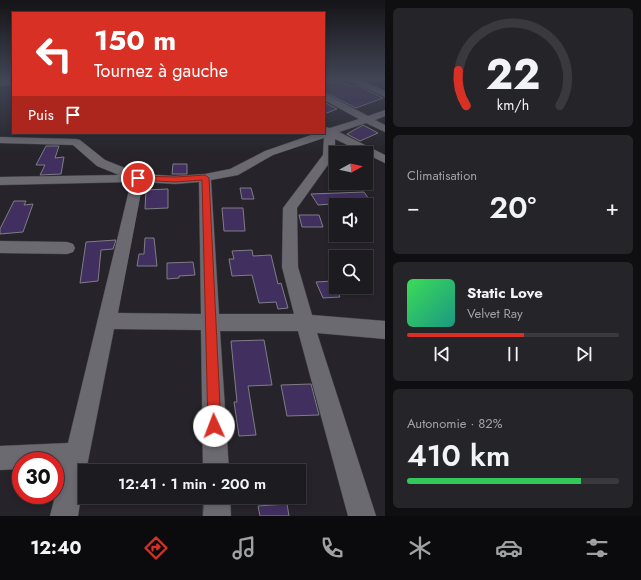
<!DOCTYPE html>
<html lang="fr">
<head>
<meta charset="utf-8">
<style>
  :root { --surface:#1c1b20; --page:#252429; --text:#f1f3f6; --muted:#a0a1a5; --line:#3a393e; --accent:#d93025 }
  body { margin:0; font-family:Jost,sans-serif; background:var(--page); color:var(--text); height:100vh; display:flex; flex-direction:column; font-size:15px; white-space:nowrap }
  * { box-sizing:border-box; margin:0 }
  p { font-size:13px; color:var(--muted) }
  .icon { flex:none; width:22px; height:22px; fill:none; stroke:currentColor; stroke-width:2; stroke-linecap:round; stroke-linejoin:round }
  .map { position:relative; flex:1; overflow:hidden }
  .sheet { display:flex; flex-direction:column; gap:8px; padding:8px; background:#0f0f12; width:256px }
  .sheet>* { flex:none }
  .top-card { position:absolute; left:12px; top:12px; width:313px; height:122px; border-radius:0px; box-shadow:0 2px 6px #0003,0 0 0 1px var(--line); background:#d93025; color:#fff; overflow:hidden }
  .needle { width:26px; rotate:82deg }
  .tools { position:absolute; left:329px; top:146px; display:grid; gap:8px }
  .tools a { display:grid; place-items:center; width:44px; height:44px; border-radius:0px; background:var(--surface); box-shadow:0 2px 6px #0003,0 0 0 1px var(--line); font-size:20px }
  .speed { position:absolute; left:12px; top:452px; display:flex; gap:8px; font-size:20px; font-weight:700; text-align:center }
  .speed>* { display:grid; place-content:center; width:52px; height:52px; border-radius:50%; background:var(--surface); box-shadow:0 2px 6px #0003,0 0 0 1px var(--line); line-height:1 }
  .speed .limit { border:6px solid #d22; background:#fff; color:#111 }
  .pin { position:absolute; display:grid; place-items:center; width:34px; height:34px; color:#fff; margin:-17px; border:2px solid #fff; border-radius:50%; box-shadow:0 1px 4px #0007 }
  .me { position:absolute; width:44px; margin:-22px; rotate:358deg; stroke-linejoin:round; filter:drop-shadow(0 0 3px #0008) }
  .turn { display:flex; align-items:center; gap:14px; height:84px; padding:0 16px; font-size:18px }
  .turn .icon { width:52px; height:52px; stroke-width:2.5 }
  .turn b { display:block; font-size:28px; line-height:34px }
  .then { display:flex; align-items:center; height:38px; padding:0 16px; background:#0003; gap:8px; font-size:15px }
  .big { font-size:30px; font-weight:600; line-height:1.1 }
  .sheet .tile { flex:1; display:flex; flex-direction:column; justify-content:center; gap:6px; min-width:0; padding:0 14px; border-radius:6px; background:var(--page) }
  .sheet .dial { align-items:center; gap:0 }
  .dial svg { height:104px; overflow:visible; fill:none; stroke:var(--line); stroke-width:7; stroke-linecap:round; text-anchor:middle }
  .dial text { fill:var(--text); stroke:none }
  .song { display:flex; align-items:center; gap:12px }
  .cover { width:48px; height:48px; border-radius:6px; background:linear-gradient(135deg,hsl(130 70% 55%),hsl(170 70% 35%)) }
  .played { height:4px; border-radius:2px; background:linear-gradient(90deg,var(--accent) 55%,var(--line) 55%) }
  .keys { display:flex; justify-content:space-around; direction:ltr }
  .heat { display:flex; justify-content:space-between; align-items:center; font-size:22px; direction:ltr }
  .charge { height:6px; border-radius:3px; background:linear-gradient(90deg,#34c759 82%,var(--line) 0) }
  .trip { position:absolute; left:78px; top:464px; width:228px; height:40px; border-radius:0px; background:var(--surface); box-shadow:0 2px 6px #0003,0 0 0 1px var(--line); font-weight:600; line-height:40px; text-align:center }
  .tabs { display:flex; height:64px; justify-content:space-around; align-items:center; background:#0b0b0d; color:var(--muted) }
  .tabs .icon { width:28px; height:28px }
  .tabs .current { color:var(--accent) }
  .tabs b { font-size:18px; color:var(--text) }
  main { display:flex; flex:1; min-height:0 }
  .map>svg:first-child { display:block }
</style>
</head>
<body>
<main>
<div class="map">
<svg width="385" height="516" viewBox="0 0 385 516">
  <rect width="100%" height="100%" fill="#26242a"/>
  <g fill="#41305f" stroke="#7f7d84">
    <polygon points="324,80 330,83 339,81 352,87 357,85 383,98 356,108 324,92"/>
    <polygon points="324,102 337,109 324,114"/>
    <polygon points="363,125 378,133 360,141 347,134"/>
    <polygon points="46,146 59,146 55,158 64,157 61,174 40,175 45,165 36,165"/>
    <polygon points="173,164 187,164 187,174 172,174"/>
    <polygon points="240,188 251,188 254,199 242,199"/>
    <polygon points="168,189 168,208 145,209 146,190"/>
    <polygon points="364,192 373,205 360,205 358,202 318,205 311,194"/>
    <polygon points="14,201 26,201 24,205 33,204 23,232 0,234 0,229"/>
    <polygon points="222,208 243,208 245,231 224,231"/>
    <polygon points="299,215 319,215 323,227 302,227"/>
    <polygon points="145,238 154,238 157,266 137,266 139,254 144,254"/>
    <polygon points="116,240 113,249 101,250 98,281 80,283 86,242"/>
    <polygon points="252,250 253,256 271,255 278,284 281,283 288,308 278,309 276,302 259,303 252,275 232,276 229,259 234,259 232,251"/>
    <polygon points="193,262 195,275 179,276 179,278 167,279 167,263"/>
    <polygon points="333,281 340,297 323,298 316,282"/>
    <polygon points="264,340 272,385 248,386 256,435 239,436 234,402 237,402 231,341"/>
    <polygon points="311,384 319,415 287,416 281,385"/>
    <polygon points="287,504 289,516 260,516 258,506"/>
  </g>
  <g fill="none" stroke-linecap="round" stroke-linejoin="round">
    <g stroke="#424145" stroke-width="1">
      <g id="minor">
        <polygon points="0,80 13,80 13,84 0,86"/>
        <polygon points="349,80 361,80 385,91 385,97"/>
        <path d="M 324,93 L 368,116 L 385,110 L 385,116 L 375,120 L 385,125 L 385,132 L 366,123 L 339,132 L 385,155 L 385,163 L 335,139 L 335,155 L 297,208 L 298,267 L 312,315 L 385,321 L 385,339 L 317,333 L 376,516 L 348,516 L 298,331 L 220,331 L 229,471 L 203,471 L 201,330 L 114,329 L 86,471 L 85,471 L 78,516 L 50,516 L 62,468 L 55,468 L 55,461 L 21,461 L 21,469 L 0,470 L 0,446 L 68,443 L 131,182 L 0,185 L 0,177 L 119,175 L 97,166 L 73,145 L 0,143 L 0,137 L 76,139 L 80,140 L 105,160 L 140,174 L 175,176 L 205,174 L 230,169 L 265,151 L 317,133 L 324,133 L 324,127 L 330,128 L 359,119 L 324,100 ZM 324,138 L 323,155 L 283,208 L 282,267 L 294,314 L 219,314 L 211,180 L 238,175 L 273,155 ZM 143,182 L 175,184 L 199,182 L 201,314 L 118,313 Z"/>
        <polygon points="0,241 67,242 73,244 75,248 73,252 67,254 0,253"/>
        <polygon points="204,497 230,497 231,516 203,516"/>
      </g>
    </g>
    <use href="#minor" fill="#6c6a71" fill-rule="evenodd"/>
  </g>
  <linearGradient id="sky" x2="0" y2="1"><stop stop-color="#151417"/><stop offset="0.52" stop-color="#414555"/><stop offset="1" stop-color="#414555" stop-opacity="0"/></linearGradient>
  <rect width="385" height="153" fill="url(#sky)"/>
  <polygon fill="#d93025" stroke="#8d1f18" points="205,175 209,178 221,426 219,431 214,433 210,431 208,426 202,180 175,182 138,180 134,178 138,176 175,177"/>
</svg>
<div class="tools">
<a><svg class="needle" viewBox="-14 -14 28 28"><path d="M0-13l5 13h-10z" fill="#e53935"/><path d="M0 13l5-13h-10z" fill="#a0a1a5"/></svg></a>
<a><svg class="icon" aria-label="sound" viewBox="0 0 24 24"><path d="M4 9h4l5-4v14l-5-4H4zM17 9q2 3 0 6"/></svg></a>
<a><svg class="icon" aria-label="search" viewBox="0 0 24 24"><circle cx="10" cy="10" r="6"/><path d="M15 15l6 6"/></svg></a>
</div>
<div class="speed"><div class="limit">30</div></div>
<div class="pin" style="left:138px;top:178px;background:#d93025"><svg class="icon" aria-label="arrive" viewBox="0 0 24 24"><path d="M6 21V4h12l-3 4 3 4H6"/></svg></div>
<svg class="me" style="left:214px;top:426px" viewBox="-20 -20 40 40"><circle r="19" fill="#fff"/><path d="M0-13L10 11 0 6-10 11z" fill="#d93025"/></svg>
<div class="trip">12:41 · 1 min · 200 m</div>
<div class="top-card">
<div class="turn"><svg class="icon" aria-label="left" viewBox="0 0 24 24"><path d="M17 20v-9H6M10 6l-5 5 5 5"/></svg><div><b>150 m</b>Tournez à gauche</div></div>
<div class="then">Puis<svg class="icon" aria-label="arrive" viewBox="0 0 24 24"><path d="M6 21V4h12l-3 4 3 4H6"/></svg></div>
</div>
</div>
<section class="sheet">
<div class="tile dial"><svg viewBox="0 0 100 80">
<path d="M14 69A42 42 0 1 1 86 69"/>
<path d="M14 69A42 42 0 0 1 8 42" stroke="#d93025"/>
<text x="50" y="56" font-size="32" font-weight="700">22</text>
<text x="50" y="72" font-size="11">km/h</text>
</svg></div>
<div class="tile"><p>Climatisation</p>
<div class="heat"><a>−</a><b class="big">20°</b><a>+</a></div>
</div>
<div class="tile">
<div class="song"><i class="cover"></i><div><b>Static Love</b><p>Velvet Ray</p></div></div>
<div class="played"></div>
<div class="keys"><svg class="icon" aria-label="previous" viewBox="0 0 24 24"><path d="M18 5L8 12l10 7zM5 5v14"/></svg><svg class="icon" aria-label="pause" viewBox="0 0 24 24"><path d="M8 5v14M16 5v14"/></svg><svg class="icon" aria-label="next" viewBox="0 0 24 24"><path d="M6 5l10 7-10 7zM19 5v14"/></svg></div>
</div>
<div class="tile"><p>Autonomie · 82%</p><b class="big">410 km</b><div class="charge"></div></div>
</section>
</main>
<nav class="tabs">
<b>12:40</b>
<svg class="icon current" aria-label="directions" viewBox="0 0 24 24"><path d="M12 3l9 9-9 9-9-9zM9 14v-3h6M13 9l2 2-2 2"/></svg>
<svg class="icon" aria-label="music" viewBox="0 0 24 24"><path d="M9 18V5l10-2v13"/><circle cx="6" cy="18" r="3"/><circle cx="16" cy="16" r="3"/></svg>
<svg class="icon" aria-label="phone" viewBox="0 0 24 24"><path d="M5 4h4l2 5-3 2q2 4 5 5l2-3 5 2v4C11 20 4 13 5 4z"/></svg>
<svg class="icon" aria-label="climate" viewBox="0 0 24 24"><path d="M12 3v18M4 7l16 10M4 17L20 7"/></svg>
<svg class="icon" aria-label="car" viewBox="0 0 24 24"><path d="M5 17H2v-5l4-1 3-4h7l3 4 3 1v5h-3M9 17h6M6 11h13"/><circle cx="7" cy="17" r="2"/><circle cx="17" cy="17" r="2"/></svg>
<svg class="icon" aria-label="filters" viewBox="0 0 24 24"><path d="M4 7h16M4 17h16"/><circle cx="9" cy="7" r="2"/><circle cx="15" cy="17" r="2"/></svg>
</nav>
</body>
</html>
